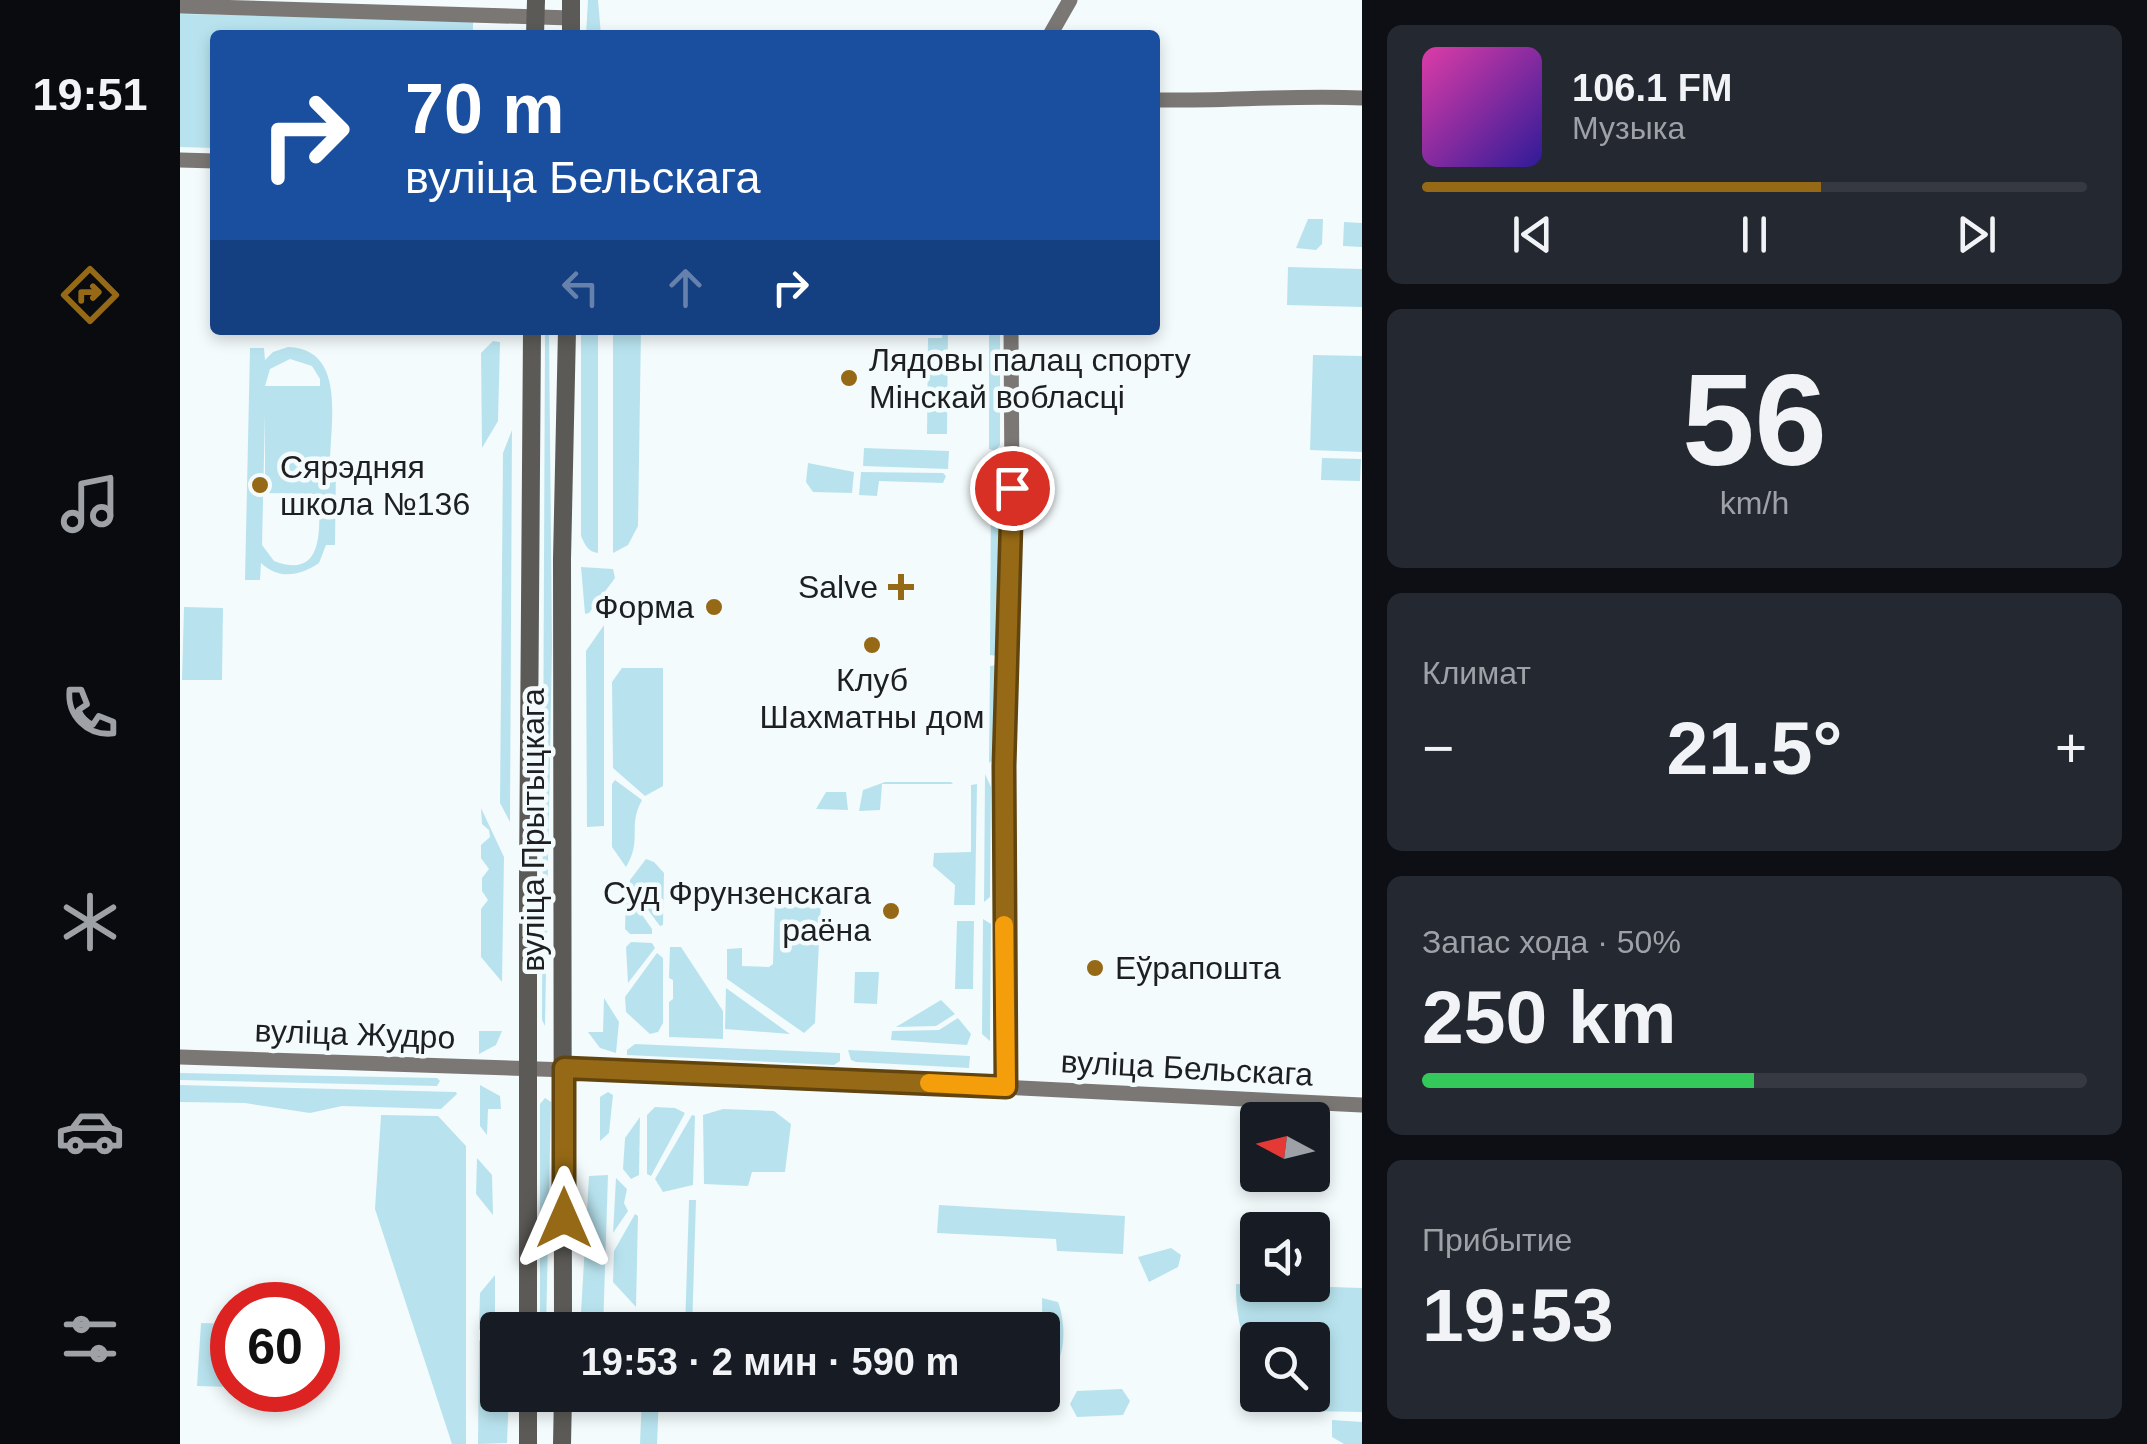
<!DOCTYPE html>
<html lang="ru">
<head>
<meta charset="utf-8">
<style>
  :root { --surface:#171b24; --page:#242831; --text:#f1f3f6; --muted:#9ea1a6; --line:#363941; --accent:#956916 }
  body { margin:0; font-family:Helvetica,sans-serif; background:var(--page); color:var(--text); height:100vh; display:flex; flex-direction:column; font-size:38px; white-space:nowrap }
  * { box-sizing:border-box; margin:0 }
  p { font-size:32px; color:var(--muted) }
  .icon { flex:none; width:55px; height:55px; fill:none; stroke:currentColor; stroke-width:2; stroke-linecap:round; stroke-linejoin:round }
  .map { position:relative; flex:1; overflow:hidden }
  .drawer { display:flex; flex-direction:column; gap:25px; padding:25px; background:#0d0f14; width:785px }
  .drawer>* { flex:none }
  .banner { position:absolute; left:30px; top:30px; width:950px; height:305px; border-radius:10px; box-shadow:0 5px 15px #0003; background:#1a4fa0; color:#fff; overflow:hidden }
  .needle { width:65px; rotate:277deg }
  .fabs { position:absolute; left:1060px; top:1102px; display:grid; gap:20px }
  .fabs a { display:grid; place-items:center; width:90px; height:90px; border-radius:10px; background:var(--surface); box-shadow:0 5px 15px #0003; font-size:50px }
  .speed { position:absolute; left:30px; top:1282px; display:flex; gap:20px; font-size:50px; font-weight:700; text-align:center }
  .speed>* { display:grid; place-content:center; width:130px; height:130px; border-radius:50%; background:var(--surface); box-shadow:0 5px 15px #0003; line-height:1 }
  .speed .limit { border:15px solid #d22; background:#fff; color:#111 }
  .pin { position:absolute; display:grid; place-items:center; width:85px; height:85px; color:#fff; margin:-42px; border:5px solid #fff; border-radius:50%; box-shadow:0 2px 10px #0007 }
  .me { position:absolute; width:110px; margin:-55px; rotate:0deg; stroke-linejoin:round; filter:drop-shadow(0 0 8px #0008) }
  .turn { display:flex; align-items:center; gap:35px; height:210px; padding:0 30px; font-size:45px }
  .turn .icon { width:130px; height:130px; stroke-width:2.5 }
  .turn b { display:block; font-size:70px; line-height:85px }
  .lanes { display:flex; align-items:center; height:95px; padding:0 30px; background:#0003; justify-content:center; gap:50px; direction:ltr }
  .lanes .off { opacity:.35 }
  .big { font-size:75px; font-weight:600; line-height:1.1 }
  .drawer .tile { flex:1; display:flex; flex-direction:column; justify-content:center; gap:15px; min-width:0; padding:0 35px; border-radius:15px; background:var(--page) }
  .drawer .dial { align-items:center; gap:0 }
  .dial b { font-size:130px; line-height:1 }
  .song { display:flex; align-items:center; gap:30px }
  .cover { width:120px; height:120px; border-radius:15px; background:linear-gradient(135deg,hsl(320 70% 55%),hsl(250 70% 35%)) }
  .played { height:10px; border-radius:5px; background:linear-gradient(90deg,var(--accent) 60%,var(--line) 60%) }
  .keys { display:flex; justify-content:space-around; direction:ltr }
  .heat { display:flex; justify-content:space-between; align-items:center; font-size:55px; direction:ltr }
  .charge { height:15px; border-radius:8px; background:linear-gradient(90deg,#34c759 50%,var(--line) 0) }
  .trip { position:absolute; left:300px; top:1312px; width:580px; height:100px; border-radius:10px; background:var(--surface); box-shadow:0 5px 15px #0003; font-weight:600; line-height:100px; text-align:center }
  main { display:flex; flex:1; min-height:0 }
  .dock { display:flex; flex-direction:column; width:180px; justify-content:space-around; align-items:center; background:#090b0e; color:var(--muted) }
  .dock .icon { width:70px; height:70px }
  .dock .current { color:var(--accent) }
  .dock b { font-size:45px; color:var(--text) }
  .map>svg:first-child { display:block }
</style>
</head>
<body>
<main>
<nav class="dock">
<b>19:51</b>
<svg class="icon current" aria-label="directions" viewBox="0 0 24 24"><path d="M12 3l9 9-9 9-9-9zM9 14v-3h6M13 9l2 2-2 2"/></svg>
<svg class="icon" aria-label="music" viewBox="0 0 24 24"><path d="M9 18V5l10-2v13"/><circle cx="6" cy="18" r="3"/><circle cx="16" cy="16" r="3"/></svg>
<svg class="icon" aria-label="phone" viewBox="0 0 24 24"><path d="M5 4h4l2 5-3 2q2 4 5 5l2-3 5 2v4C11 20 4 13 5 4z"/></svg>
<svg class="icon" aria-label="climate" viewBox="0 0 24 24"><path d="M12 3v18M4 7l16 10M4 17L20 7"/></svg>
<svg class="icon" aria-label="car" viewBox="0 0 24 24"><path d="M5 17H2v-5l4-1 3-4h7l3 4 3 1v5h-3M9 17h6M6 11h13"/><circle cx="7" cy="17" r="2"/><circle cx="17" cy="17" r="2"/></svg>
<svg class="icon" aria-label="filters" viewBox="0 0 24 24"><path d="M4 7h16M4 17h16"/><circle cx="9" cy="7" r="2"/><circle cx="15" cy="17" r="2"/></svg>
</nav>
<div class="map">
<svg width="1182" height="1444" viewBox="0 0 1182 1444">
  <rect width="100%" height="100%" fill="#f4fbfd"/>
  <g fill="#b8e3ee" fill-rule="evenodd">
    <polygon points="408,0 418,0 421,35 406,35"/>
    <polygon points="0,14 293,19 293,35 35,35 35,148 0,147"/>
    <polygon points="1128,219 1143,219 1142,244 1136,250 1116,248"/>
    <polygon points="1164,222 1182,223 1182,247 1163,246"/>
    <polygon points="1108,267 1182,269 1182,307 1107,305"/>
    <polygon points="365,330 369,330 372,647 365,1026 362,1020"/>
    <path d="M 401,330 L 418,330 L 418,553 C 408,552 405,545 401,536 Z"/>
    <polygon points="433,330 461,330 458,526 448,545 433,553"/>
    <polygon points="762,330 768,330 767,434 747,434 748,338 762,338"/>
    <polygon points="809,330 820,330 820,445 815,451 809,449"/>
    <polygon points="313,341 320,342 318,421 302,448 301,353"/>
    <path d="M 108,347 C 167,349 150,423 150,464 L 156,465 L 155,545 L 146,545 L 139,563 C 120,576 99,580 81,563 L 80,580 L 65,580 L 70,348 L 84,348 L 85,360 L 93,352 ZM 110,359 L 132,366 L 140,379 L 140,386 L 85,386 L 90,369 ZM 85,414 L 85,493 L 139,494 C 139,526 146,581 94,561 L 82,545 Z"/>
    <polygon points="1133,355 1182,356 1182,452 1130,450"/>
    <polygon points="332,430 330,822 320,803 323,453"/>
    <polygon points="684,448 769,451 768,469 683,466"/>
    <polygon points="1142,458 1181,459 1180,481 1141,480"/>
    <polygon points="628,463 674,472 672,493 633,492 626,482"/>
    <polygon points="681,472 763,473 766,476 763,483 699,481 697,496 679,495"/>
    <polygon points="819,492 817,656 810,655 811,493"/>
    <polygon points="401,567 433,569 435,578 409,613 405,614"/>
    <polygon points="4,607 43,608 42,680 2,680"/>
    <polygon points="424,625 424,826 407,827 406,651"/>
    <polygon points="817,665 814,759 809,763 810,666"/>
    <polygon points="442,668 483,668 483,786 465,796 433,768 432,682"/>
    <polygon points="805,774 811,787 810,897 804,902"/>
    <path d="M 435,780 L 462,800 C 447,827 463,839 446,867 L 432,847 L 432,784 Z"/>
    <polygon points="705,782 771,782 773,784 702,784 700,810 679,811 683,790"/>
    <polygon points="797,784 795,905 774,905 775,885 753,866 754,853 791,852 791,785"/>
    <polygon points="646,792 666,792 668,810 636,809"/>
    <polygon points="301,808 324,857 322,982 301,957 301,909 308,900 302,891 302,878 309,869 301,858 301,845 310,837 309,830 302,824"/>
    <polygon points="466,859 474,862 484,873 483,925 480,926 450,886 450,880"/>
    <polygon points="446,892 472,929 472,934 450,934 445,929"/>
    <polygon points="595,899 641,902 635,1023 624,1033 547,979 547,949 562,948 562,966 589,967 593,964"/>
    <polygon points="803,919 811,924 810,1041 802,1034"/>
    <polygon points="777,921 794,921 793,989 775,989"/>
    <polygon points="451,942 472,943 475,948 448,983 446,947"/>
    <polygon points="490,947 501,947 543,1011 543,1039 489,1037 489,1002 493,999 493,980 489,978"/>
    <polygon points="477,953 483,958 483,1023 478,1032 470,1034 446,1012 445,997"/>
    <polygon points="675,972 699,972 697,1004 674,1003"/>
    <polygon points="546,988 610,1034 545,1029"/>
    <polygon points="424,998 439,1022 436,1053 420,1048 408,1032 423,1032"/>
    <polygon points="761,1000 775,1014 756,1026 716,1027"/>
    <polygon points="778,1018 791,1034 787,1045 711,1040 712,1031 759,1030"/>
    <polygon points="299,1031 322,1031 316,1045 299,1054"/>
    <polygon points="455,1044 660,1053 660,1061 654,1065 447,1055 447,1050"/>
    <polygon points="668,1050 790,1056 789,1068 676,1062 671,1060"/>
    <polygon points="0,1073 257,1078 260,1081 257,1086 0,1080"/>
    <polygon points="0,1085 276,1092 277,1094 261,1109 162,1106 130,1113 65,1103 0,1102"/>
    <polygon points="300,1085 320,1096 321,1109 308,1109 307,1135 300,1126"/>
    <polygon points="428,1092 433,1095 429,1133 420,1141 420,1097"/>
    <polygon points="365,1098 371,1102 366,1330 360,1330 360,1104"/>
    <polygon points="475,1107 495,1108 505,1113 471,1176 467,1174 467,1115"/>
    <polygon points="543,1109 594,1111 611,1124 605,1172 572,1172 568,1186 524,1184 523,1115"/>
    <polygon points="201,1115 258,1116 286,1146 286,1444 272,1444 195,1209"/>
    <polygon points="512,1115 515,1116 513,1185 483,1192 475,1179"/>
    <polygon points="460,1117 459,1175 451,1179 443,1169 445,1138"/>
    <polygon points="297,1158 312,1175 313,1215 296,1194"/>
    <polygon points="428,1175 423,1330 400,1330 409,1176"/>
    <polygon points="436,1178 447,1189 444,1203 448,1211 433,1233"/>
    <polygon points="509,1200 516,1200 512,1330 505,1330"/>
    <polygon points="759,1205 945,1216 943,1254 877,1251 876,1239 757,1233"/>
    <polygon points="455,1214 458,1216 456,1307 433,1282 434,1251"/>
    <polygon points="991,1248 1001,1255 998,1267 969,1282 958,1257"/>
    <polygon points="315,1275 315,1316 299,1330 300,1293"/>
    <path d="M 1056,1284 L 1182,1288 L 1182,1412 L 1127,1411 L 1105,1395 L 1132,1395 L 1132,1340 L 1078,1340 L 1077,1374 C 1064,1344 1055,1317 1056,1284 Z"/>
    <path d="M 862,1298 L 878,1302 C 886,1323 887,1360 868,1375 L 863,1368 Z"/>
    <polygon points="21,1323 52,1324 52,1387 17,1386"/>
    <polygon points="332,1328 318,1330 318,1395 329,1395 327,1443 298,1444 299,1341 310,1330"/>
    <polygon points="942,1389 950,1401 943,1415 897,1417 890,1404 897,1391"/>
    <polygon points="462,1395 479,1395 477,1444 460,1444"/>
    <polygon points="1152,1420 1182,1422 1182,1444 1164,1444 1152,1437"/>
  </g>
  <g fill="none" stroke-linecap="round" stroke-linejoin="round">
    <g stroke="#7a7774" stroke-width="15">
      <polyline points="0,6 391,18"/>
      <polyline points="870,35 890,0"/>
      <path d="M 975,100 C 1044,101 1113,95 1182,98"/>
      <polyline points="0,160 35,161"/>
      <polyline points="0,1057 661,1079 1182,1105"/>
      <polyline points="825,1087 823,912 832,488 831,330"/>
    </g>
    <g stroke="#5c5a56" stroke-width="18">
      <polyline points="355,35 356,0"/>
      <polyline points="391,35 391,0"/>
      <polyline points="348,1330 348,882 352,330"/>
      <polyline points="383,1330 382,559 387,330"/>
      <polyline points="348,1444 348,1395"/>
      <polyline points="382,1444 383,1395"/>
    </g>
  </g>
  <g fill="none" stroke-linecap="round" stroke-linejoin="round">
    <g stroke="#61440e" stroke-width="25">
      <polyline id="route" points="384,1218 384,1068 826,1087 824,766 832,488"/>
    </g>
    <use href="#route" stroke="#956916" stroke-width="18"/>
    <polyline stroke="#f59e0b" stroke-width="18" points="749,1083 826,1087 824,925"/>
  </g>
  <g fill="#956916" stroke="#f4fbfd" stroke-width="4">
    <circle cx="669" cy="378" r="10"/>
    <circle cx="80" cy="485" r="10"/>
    <path d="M716 572h10v10h10v10h-10v10h-10v-10h-10v-10h10z"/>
    <circle cx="534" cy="607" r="10"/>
    <circle cx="692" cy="645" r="10"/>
    <circle cx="711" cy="911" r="10"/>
    <circle cx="915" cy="968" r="10"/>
  </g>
  <g text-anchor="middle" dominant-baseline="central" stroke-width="9" stroke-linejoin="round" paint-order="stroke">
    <g font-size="32" fill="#1d1f20" stroke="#f4fbfd" text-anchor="start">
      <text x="689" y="360">Лядовы палац спорту<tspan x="689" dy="37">Мінскай вобласці</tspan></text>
      <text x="100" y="467">Сярэдняя<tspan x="100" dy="37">школа №136</tspan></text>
      <text x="698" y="587" text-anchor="end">Salve</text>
      <text x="514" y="607" text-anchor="end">Форма</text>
      <text x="692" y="680" text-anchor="middle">Клуб<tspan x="692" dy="37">Шахматны дом</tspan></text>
      <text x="691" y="893" text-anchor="end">Суд Фрунзенскага<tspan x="691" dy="37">раёна</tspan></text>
      <text x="935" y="968">Еўрапошта</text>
    </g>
    <g font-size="32" fill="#1d1f20" stroke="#f4fbfd">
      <text transform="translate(353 830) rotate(-90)">вуліца Прытыцкага</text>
      <text transform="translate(175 1034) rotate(2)">вуліца Жудро</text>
      <text transform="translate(1007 1068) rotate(3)">вуліца Бельскага</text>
    </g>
  </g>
</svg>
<div class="fabs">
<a><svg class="needle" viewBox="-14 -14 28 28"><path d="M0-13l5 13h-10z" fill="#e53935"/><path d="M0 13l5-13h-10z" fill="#9ea1a6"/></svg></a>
<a><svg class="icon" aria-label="sound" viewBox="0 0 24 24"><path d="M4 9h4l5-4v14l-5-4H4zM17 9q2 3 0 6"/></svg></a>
<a><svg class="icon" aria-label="search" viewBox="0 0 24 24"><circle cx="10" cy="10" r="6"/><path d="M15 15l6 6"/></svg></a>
</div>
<div class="speed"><div class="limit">60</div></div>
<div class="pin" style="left:832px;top:488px;background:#d93025"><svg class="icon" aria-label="arrive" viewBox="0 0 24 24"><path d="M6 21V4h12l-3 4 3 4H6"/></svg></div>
<svg class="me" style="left:384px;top:1218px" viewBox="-20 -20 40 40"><path d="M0-17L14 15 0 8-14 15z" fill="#956916" stroke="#fff" stroke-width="4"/></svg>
<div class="trip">19:53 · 2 мин · 590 m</div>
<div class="banner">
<div class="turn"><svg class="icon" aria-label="right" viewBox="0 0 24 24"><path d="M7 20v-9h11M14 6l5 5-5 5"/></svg><div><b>70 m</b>вуліца Бельскага</div></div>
<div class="lanes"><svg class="icon off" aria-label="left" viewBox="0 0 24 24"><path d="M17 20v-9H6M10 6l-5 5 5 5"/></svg><svg class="icon off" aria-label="ahead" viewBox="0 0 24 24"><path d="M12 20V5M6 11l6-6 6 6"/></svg><svg class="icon" aria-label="right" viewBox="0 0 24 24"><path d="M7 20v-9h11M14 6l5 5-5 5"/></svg></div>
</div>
</div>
<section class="drawer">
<div class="tile">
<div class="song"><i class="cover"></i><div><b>106.1 FM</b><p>Музыка</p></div></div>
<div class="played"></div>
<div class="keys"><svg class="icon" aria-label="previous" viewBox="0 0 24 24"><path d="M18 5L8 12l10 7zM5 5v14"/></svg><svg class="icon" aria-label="pause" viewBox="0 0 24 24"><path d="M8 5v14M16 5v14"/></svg><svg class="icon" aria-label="next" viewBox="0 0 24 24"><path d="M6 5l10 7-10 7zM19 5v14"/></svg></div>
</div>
<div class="tile dial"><b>56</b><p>km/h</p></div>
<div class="tile"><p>Климат</p>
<div class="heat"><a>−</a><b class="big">21.5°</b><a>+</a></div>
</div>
<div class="tile"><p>Запас хода · 50%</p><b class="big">250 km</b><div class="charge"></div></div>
<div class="tile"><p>Прибытие</p><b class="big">19:53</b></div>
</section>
</main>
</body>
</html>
